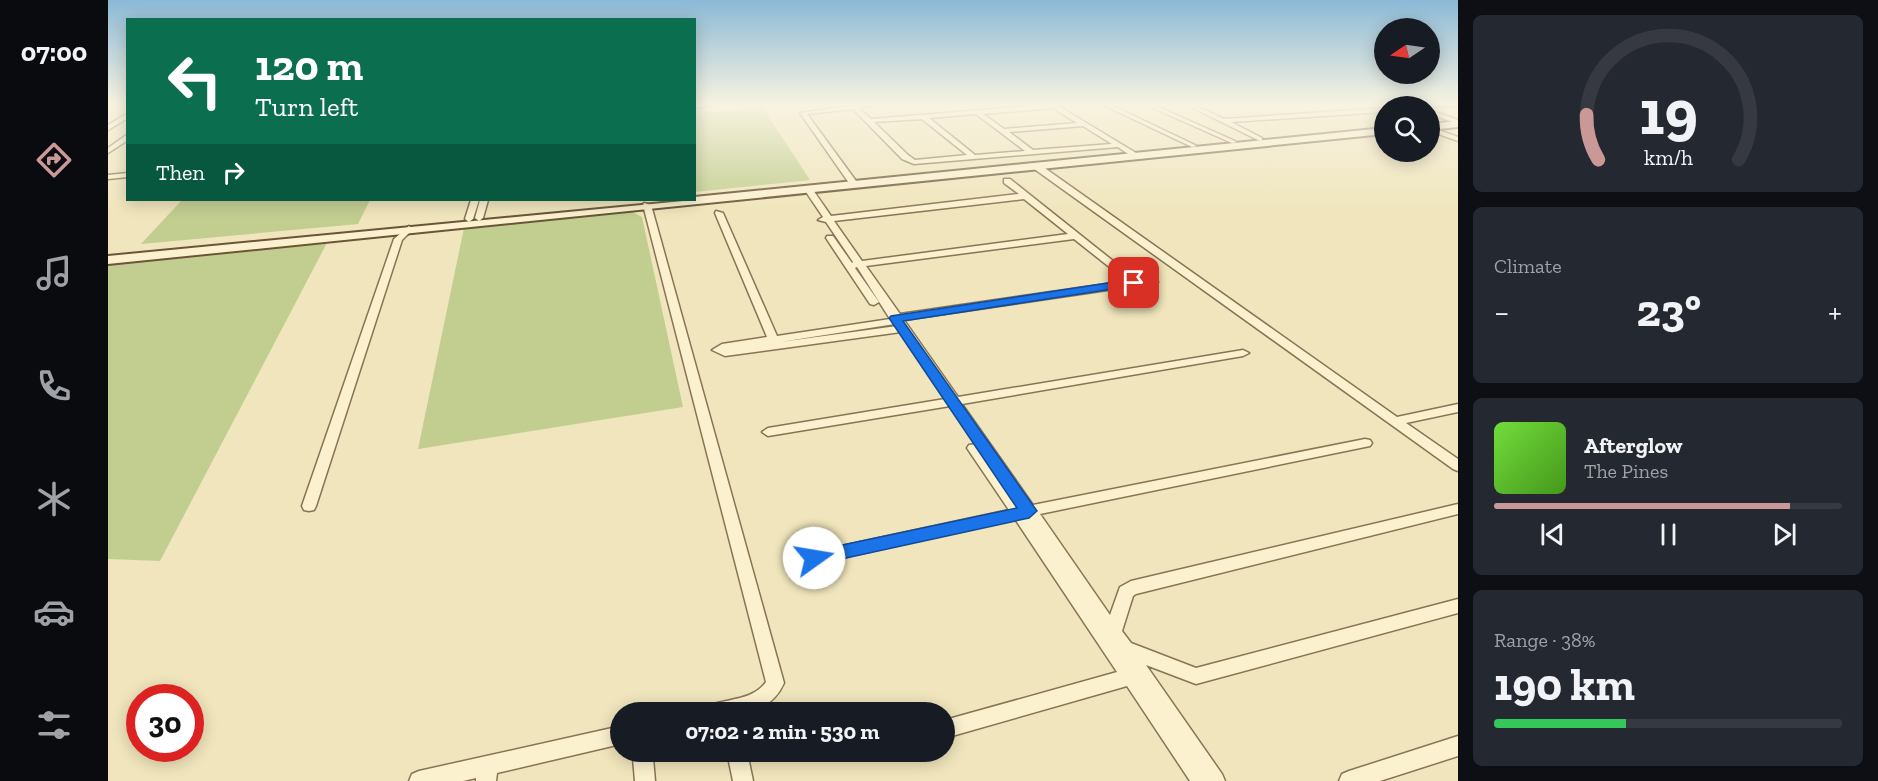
<!DOCTYPE html>
<html lang="en">
<head>
<meta charset="utf-8">
<style>
  :root { --surface:#171b24; --page:#242831; --text:#f1f3f6; --muted:#9ea1a6; --line:#363941; --accent:#ca9997 }
  body { margin:0; font-family:"Zilla Slab",serif; background:var(--page); color:var(--text); height:100vh; display:flex; flex-direction:column; font-size:22px; white-space:nowrap }
  * { box-sizing:border-box; margin:0 }
  p { font-size:20px; color:var(--muted) }
  .icon { flex:none; width:33px; height:33px; fill:none; stroke:currentColor; stroke-width:2; stroke-linecap:round; stroke-linejoin:round }
  .map { position:relative; flex:1; overflow:hidden }
  .panel { display:flex; flex-direction:column; gap:15px; padding:15px; background:#0d0f14; width:420px }
  .panel>* { flex:none }
  .guide { position:absolute; left:18px; top:18px; width:570px; height:183px; border-radius:0px; box-shadow:0 3px 15px #0003; background:#0b6e4f; color:#fff; overflow:hidden }
  .needle { width:39px; rotate:257deg }
  .tools { position:absolute; left:1266px; top:18px; display:grid; gap:12px }
  .tools a { display:grid; place-items:center; width:66px; height:66px; border-radius:50%; background:var(--surface); box-shadow:0 3px 15px #0003; font-size:30px }
  .speed { position:absolute; left:18px; top:684px; display:flex; gap:12px; font-size:30px; font-weight:700; text-align:center }
  .speed>* { display:grid; place-content:center; width:78px; height:78px; border-radius:50%; background:var(--surface); box-shadow:0 3px 15px #0003; line-height:1 }
  .speed .limit { border:9px solid #d22; background:#fff; color:#111 }
  .pin { position:absolute; display:grid; place-items:center; width:51px; height:51px; color:#fff; margin:-26px; border-radius:12px; box-shadow:0 3px 9px #0006 }
  .me { position:absolute; width:66px; margin:-33px; rotate:77deg; stroke-linejoin:round; filter:drop-shadow(0 0 4px #0008) }
  .turn { display:flex; align-items:center; gap:21px; height:126px; padding:0 30px; font-size:27px }
  .turn .icon { width:78px; height:78px; stroke-width:2.5 }
  .turn b { display:block; font-size:42px; line-height:51px }
  .then { display:flex; align-items:center; height:57px; padding:0 30px; background:#0003; gap:12px; font-size:22px }
  .big { font-size:45px; font-weight:700; line-height:1.1 }
  .panel .widget { flex:1; display:flex; flex-direction:column; justify-content:center; gap:9px; min-width:0; padding:0 21px; border-radius:9px; background:var(--page) }
  .panel .dial { align-items:center; gap:0 }
  .dial svg { height:156px; overflow:visible; fill:none; stroke:var(--line); stroke-width:7; stroke-linecap:round; text-anchor:middle }
  .dial text { fill:var(--text); stroke:none }
  .song { display:flex; align-items:center; gap:18px }
  .cover { width:72px; height:72px; border-radius:9px; background:linear-gradient(135deg,hsl(100 70% 55%),hsl(100 70% 35%)) }
  .played { height:6px; border-radius:3px; background:linear-gradient(90deg,var(--accent) 85%,var(--line) 85%) }
  .keys { display:flex; justify-content:space-around; direction:ltr }
  .heat { display:flex; justify-content:space-between; align-items:center; font-size:33px; direction:ltr }
  .charge { height:9px; border-radius:4px; background:linear-gradient(90deg,#34c759 38%,var(--line) 0) }
  .trip { position:absolute; left:502px; top:702px; width:345px; height:60px; border-radius:30px; background:var(--surface); box-shadow:0 3px 15px #0003; font-weight:700; line-height:60px; text-align:center }
  main { display:flex; flex:1; min-height:0 }
  .tabs { display:flex; flex-direction:column; width:108px; justify-content:space-around; align-items:center; background:#090b0e; color:var(--muted) }
  .tabs .icon { width:42px; height:42px }
  .tabs .on { color:var(--accent) }
  .tabs b { font-size:27px; color:var(--text) }
  .map>svg:first-child { display:block }
</style>
</head>
<body>
<main>
<nav class="tabs">
<b>07:00</b>
<svg class="icon on" aria-label="directions" viewBox="0 0 24 24"><path d="M12 3l9 9-9 9-9-9zM9 14v-3h6M13 9l2 2-2 2"/></svg>
<svg class="icon" aria-label="music" viewBox="0 0 24 24"><path d="M9 18V5l10-2v13"/><circle cx="6" cy="18" r="3"/><circle cx="16" cy="16" r="3"/></svg>
<svg class="icon" aria-label="phone" viewBox="0 0 24 24"><path d="M5 4h4l2 5-3 2q2 4 5 5l2-3 5 2v4C11 20 4 13 5 4z"/></svg>
<svg class="icon" aria-label="climate" viewBox="0 0 24 24"><path d="M12 3v18M4 7l16 10M4 17L20 7"/></svg>
<svg class="icon" aria-label="car" viewBox="0 0 24 24"><path d="M5 17H2v-5l4-1 3-4h7l3 4 3 1v5h-3M9 17h6M6 11h13"/><circle cx="7" cy="17" r="2"/><circle cx="17" cy="17" r="2"/></svg>
<svg class="icon" aria-label="filters" viewBox="0 0 24 24"><path d="M4 7h16M4 17h16"/><circle cx="9" cy="7" r="2"/><circle cx="15" cy="17" r="2"/></svg>
</nav>
<div class="map">
<svg width="1350" height="781" viewBox="0 0 1350 781">
  <rect width="100%" height="100%" fill="#f0e5bc"/>
  <g fill="#c2ce90">
    <polygon points="655,108 702,180 587,192 587,113"/>
    <polygon points="74,200 262,200 250,224 33,244"/>
    <polygon points="522,211 534,217 575,407 310,449 356,228"/>
    <polygon points="220,241 52,561 0,559 0,263"/>
  </g>
  <g fill="none" stroke-linecap="round" stroke-linejoin="round">
    <g stroke="#887455" stroke-width="3">
      <g id="street">
        <polygon points="586,104 614,104 586,108"/>
        <path d="M 755,104 L 772,104 L 751,108 L 763,119 L 947,104 L 1033,156 L 1026,158 L 1010,147 L 806,164 L 794,159 L 745,109 L 699,114 L 748,181 L 744,183 L 741,183 L 692,113 ZM 945,108 L 969,123 L 896,129 L 875,114 ZM 868,114 L 917,151 L 867,155 L 821,118 ZM 814,119 L 859,155 L 807,160 L 800,155 L 766,122 ZM 975,126 L 1004,144 L 925,150 L 901,132 Z"/>
        <polygon points="993,104 1001,104 1089,146 1084,147"/>
        <polygon points="1036,104 1044,104 1129,142 1124,143"/>
        <polygon points="1077,104 1084,104 1116,119 1276,108 1276,112 1123,122 1154,138 1154,140 1152,141"/>
        <polygon points="1295,104 1304,104 1308,106 1300,106"/>
        <polygon points="1320,104 1350,104 1350,106 1317,106"/>
        <polygon points="1322,110 1350,120 1350,124 1322,114"/>
        <polygon points="20,113 20,118 0,130 0,125"/>
        <polygon points="1322,127 1350,137 1350,141 1322,131"/>
        <polygon points="20,134 20,140 0,153 0,148"/>
        <polygon points="925,164 931,164 1289,417 1350,404 1350,412 1298,423 1350,459 1350,471 1345,469 925,168"/>
        <polygon points="20,173 20,177 0,179 0,175"/>
        <path d="M 896,179 L 902,179 L 1029,280 L 1045,279 L 1050,282 L 1045,285 L 1027,286 L 796,320 L 850,397 L 1135,350 L 1141,353 L 1135,356 L 854,404 L 925,505 L 1257,439 L 1262,440 L 1264,443 L 1262,446 L 1257,447 L 932,514 L 1002,615 L 1012,587 L 1023,581 L 1350,504 L 1350,514 L 1028,594 L 1025,596 L 1014,631 L 1023,643 L 1088,668 L 1350,599 L 1350,613 L 1088,684 L 1038,665 L 1114,774 L 1117,781 L 1082,781 L 1019,686 L 837,738 L 837,720 L 1009,672 L 907,519 L 706,564 L 701,562 L 698,558 L 701,554 L 706,552 L 901,510 L 859,448 L 861,445 L 868,444 L 842,406 L 660,436 L 654,432 L 660,428 L 837,399 L 793,332 L 617,356 L 604,350 L 614,344 L 659,337 L 607,213 L 608,211 L 615,213 L 669,336 L 782,319 L 749,267 L 747,268 L 771,302 L 766,305 L 762,304 L 718,238 L 719,236 L 725,236 L 744,263 L 745,262 L 718,222 L 710,220 L 715,217 L 696,189 L 697,187 L 703,187 L 723,216 L 911,194 L 896,183 ZM 916,199 L 960,234 L 754,261 L 726,221 ZM 966,239 L 1019,281 L 792,314 L 758,266 ZM 787,324 L 789,326 L 672,342 Z"/>
        <polygon points="363,200 371,200 365,219 361,222 357,219"/>
        <polygon points="372,200 380,200 375,218 371,221 367,218"/>
        <path d="M 536,203 L 543,205 L 676,683 C 661,716 629,716 598,712 L 600,706 C 620,698 644,701 658,682 L 535,205 Z"/>
        <polygon points="301,226 305,229 294,240 208,506 206,510 201,511 196,510 194,506 286,239"/>
        <polygon points="513,726 513,744 389,773 388,781 368,781 368,778 355,781 301,781 304,774 311,771"/>
        <polygon points="1350,736 1350,756 1272,781 1231,781 1234,774 1241,771"/>
        <polygon points="528,752 542,752 545,758 547,781 527,781 525,758"/>
        <polygon points="619,752 639,752 645,781 625,781"/>
      </g>
    </g>
    <g stroke="#6a5538" stroke-width="4">
      <g id="secondary">
        <polygon points="1350,121 1350,127 1322,130 1322,124"/>
        <polygon points="1276,128 1276,134 0,264 0,256 586,200 586,197"/>
      </g>
    </g>
    <use href="#street" fill="#fbf1cf" fill-rule="evenodd"/>
    <use href="#secondary" fill="#fbf1cf" fill-rule="evenodd"/>
  </g>
  <linearGradient id="sky" x2="0" y2="1"><stop stop-color="#8bb9d6"/><stop offset="0.49" stop-color="#f8f3e1"/><stop offset="1" stop-color="#f8f3e1" stop-opacity="0"/></linearGradient>
  <rect width="1350" height="213" fill="url(#sky)"/>
  <polygon fill="#1a73e8" stroke="#114b97" stroke-width="1.5" points="1026,279 1030,280 1030,285 795,321 929,511 921,518 706,565 700,563 698,558 700,553 706,551 909,508 781,318 783,316"/>
</svg>
<div class="tools">
<a><svg class="needle" viewBox="-14 -14 28 28"><path d="M0-13l5 13h-10z" fill="#e53935"/><path d="M0 13l5-13h-10z" fill="#9ea1a6"/></svg></a>
<a><svg class="icon" aria-label="search" viewBox="0 0 24 24"><circle cx="10" cy="10" r="6"/><path d="M15 15l6 6"/></svg></a>
</div>
<div class="speed"><div class="limit">30</div></div>
<div class="pin" style="left:1026px;top:283px;background:#d93025"><svg class="icon" aria-label="arrive" viewBox="0 0 24 24"><path d="M6 21V4h12l-3 4 3 4H6"/></svg></div>
<svg class="me" style="left:706px;top:558px" viewBox="-20 -20 40 40"><circle r="19" fill="#fff"/><path d="M0-13L10 11 0 6-10 11z" fill="#1a73e8"/></svg>
<div class="trip">07:02 · 2 min · 530 m</div>
<div class="guide">
<div class="turn"><svg class="icon" aria-label="left" viewBox="0 0 24 24"><path d="M17 20v-9H6M10 6l-5 5 5 5"/></svg><div><b>120 m</b>Turn left</div></div>
<div class="then">Then<svg class="icon" aria-label="right" viewBox="0 0 24 24"><path d="M7 20v-9h11M14 6l5 5-5 5"/></svg></div>
</div>
</div>
<section class="panel">
<div class="widget dial"><svg viewBox="0 0 100 80">
<path d="M14 69A42 42 0 1 1 86 69"/>
<path d="M14 69A42 42 0 0 1 8 46" stroke="#ca9997"/>
<text x="50" y="56" font-size="32" font-weight="700">19</text>
<text x="50" y="72" font-size="11">km/h</text>
</svg></div>
<div class="widget"><p>Climate</p>
<div class="heat"><a>−</a><b class="big">23°</b><a>+</a></div>
</div>
<div class="widget">
<div class="song"><i class="cover"></i><div><b>Afterglow</b><p>The Pines</p></div></div>
<div class="played"></div>
<div class="keys"><svg class="icon" aria-label="previous" viewBox="0 0 24 24"><path d="M18 5L8 12l10 7zM5 5v14"/></svg><svg class="icon" aria-label="pause" viewBox="0 0 24 24"><path d="M8 5v14M16 5v14"/></svg><svg class="icon" aria-label="next" viewBox="0 0 24 24"><path d="M6 5l10 7-10 7zM19 5v14"/></svg></div>
</div>
<div class="widget"><p>Range · 38%</p><b class="big">190 km</b><div class="charge"></div></div>
</section>
</main>
</body>
</html>
